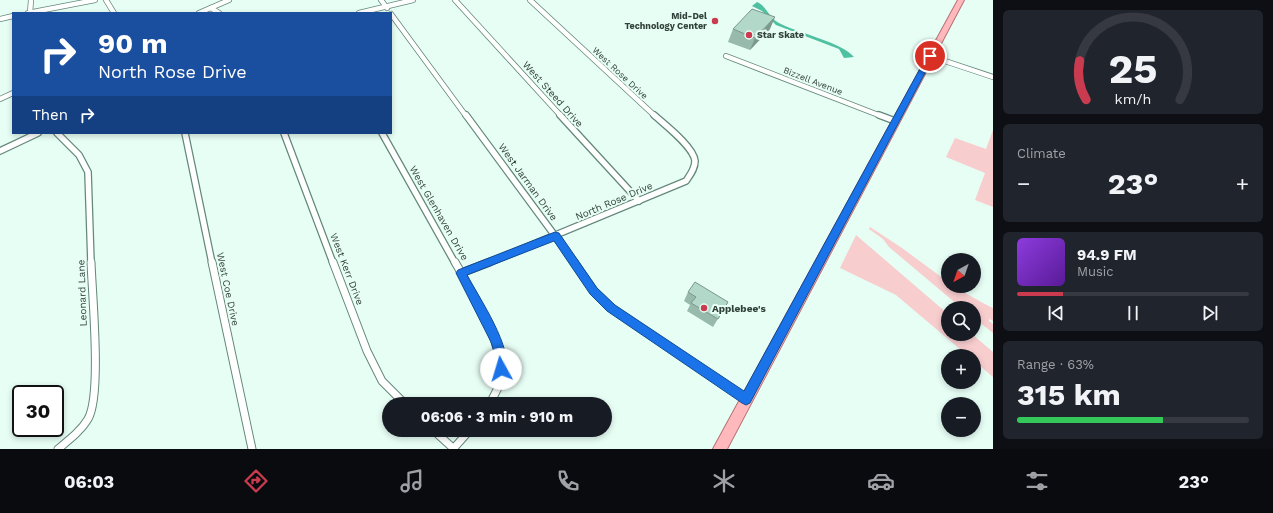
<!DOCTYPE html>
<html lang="en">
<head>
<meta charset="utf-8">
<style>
  :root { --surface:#171b24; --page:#20242c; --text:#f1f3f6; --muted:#9ea1a6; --line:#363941; --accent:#cb3b4f }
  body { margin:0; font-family:"Work Sans",sans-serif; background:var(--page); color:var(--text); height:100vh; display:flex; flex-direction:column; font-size:15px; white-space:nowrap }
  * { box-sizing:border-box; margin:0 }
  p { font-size:13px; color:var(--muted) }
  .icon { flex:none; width:22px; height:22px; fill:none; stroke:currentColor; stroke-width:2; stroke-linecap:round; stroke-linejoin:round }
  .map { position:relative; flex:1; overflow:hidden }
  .side { display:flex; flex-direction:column; gap:10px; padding:10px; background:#0d0f14; width:280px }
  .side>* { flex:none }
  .guide { position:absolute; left:12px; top:12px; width:380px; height:122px; border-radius:0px; box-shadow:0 2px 6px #0003; background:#1a4fa0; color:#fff; overflow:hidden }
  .needle { width:26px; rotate:220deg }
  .controls { position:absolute; left:941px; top:253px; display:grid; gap:8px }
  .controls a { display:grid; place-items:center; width:40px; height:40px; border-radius:50%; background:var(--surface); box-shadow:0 2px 6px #0003; font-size:20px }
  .speed { position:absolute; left:12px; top:385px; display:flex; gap:8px; font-size:20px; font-weight:700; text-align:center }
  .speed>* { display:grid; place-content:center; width:52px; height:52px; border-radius:50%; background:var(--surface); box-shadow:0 2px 6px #0003; line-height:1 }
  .speed .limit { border:2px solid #111; border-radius:6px; background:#fff; color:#111 }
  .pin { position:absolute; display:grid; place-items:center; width:34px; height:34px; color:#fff; margin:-17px; border:2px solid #fff; border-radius:50%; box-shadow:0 1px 4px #0007 }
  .me { position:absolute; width:44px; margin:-22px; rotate:354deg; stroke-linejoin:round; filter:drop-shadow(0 0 3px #0008) }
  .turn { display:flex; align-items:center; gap:14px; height:84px; padding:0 20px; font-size:18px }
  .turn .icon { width:52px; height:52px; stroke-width:2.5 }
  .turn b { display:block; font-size:28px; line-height:34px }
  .then { display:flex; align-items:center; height:38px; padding:0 20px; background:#0003; gap:8px; font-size:15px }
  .big { font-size:30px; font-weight:700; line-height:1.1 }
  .side .widget { flex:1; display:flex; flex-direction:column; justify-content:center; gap:6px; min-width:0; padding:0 14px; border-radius:6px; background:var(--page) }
  .side .dial { align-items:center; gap:0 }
  .dial svg { height:104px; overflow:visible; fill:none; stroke:var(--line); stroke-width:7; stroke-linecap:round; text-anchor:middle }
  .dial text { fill:var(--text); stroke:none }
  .song { display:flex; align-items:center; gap:12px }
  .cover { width:48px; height:48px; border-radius:6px; background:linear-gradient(135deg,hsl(270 70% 55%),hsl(270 70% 35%)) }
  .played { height:4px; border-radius:2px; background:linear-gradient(90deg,var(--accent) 20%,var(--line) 20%) }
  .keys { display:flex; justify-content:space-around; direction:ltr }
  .heat { display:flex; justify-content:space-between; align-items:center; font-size:22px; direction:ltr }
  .charge { height:6px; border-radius:3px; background:linear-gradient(90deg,#34c759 63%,var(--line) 0) }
  .trip { position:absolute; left:382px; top:397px; width:230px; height:40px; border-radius:20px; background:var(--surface); box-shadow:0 2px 6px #0003; font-weight:700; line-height:40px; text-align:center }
  .tabs { display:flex; height:64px; justify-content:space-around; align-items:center; background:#090b0e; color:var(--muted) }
  .tabs .icon { width:28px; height:28px }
  .tabs .active { color:var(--accent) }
  .tabs b { font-size:18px; color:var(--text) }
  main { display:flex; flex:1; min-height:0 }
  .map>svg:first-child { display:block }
</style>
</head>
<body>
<main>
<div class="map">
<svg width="993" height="449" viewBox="0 0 993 449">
  <rect width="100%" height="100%" fill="#e7fef5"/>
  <g fill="#f8cdce">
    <polygon points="993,130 993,207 975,200 985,173 946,157 955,138 986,149"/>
    <path d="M 870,227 L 902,248 L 948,282 L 948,286 C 955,286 984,304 993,308 L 993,321 L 989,319 L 989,321 L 993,324 L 993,333 L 974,318 L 974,308 L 961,308 L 959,306 L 889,247 L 883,239 L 869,229 Z"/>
    <polygon points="856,235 948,314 948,334 972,334 993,352 993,377 974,361 974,356 968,356 896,295 840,268"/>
  </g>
  <path fill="#4fc1a0" d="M 757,2 C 767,6 769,19 781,24 C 799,33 843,43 854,57 L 844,58 L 839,49 L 776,25 L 762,11 L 752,6 Z"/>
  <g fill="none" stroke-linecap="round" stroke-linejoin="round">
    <g stroke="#64887b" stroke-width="6">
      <g id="street-far2">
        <polyline points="106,0 114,13"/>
        <polyline points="381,0 387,8"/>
        <polyline points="455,0 561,116"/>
        <polyline points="530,0 655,116"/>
        <polyline points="211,8 219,13"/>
        <polyline points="28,13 95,0"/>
        <polyline points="30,13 31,0"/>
        <polyline points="199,13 229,0"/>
        <polyline points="359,13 413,0"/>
        <polyline points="391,14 466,116"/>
        <polyline points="0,19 13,16"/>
        <polyline points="726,56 881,116"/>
        <polyline points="930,56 993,77"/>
        <polyline points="0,99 13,93"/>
      </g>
    </g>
    <g stroke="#64887b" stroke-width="8">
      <g id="street-far1">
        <polyline points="466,115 575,263"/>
        <polyline points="560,115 639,201"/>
        <polyline points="879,115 895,121"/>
        <polyline points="57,133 79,155 88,172 91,263"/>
        <polyline points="185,133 212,263"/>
        <polyline points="284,133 333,263"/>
        <polyline points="382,133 455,263"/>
        <polyline points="0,151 38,133"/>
        <path d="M 488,263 L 686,181 C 690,175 695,169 695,161 C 694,147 664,124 654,115"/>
      </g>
    </g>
    <g stroke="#64887b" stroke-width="9">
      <g id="street">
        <polyline points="212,262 252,449"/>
        <polyline points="333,262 367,351 382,381 405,404"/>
        <path d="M 455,262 C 472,292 504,344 501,378 C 500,387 493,396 490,404"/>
        <polyline points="574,262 594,291 611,308 746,399"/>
        <polyline points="461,273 490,262"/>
        <polyline points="433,430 453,448"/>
        <path d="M 58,449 C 69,440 81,431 88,419 C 102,395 92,294 91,262"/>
        <polyline points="453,449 470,430"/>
      </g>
    </g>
    <g stroke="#b77073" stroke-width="2">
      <polygon id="primary" points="958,0 964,0 727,449 713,449"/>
    </g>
    <use href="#street-far2" stroke="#fff" stroke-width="4.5"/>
    <use href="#street-far1" stroke="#fff" stroke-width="5.5"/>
    <use href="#street" stroke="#fff" stroke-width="7"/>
    <use href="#primary" fill="#ffb9bd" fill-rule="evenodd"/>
  </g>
  <g fill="#98baad">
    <polygon points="733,29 770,29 750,50 728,42"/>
    <polygon points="688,292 728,302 713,327 687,311 690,305 684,301"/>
  </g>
  <polygon fill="#7c978d" points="775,17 770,29 750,50 755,38"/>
  <g fill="#b1d8c9" stroke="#7c978d">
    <polygon points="752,9 775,17 755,38 733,29"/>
    <polygon points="695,282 728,302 718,319 691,303 696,297 688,292"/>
  </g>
  <path fill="#1a73e8" stroke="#114b97" d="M 928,54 L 934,56 L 750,403 L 746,405 L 742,403 L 607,311 L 590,294 L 554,241 L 467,275 C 478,296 515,350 505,373 L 501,374 L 497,373 L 496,358 L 491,342 L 456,273 L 458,270 L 555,232 L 559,233 L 597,288 L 615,305 L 744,391 Z"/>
  <g fill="#cb3b4f" stroke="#e7fef5" stroke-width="1.5">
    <circle cx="715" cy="21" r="4"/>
    <circle cx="749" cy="35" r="4"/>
    <circle cx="704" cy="308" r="4"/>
  </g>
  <g text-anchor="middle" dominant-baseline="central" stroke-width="4" stroke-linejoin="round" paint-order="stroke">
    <g font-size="9" font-weight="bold" fill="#31413b" stroke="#e7fef5" text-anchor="end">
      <text x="707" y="16">Mid-Del<tspan x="707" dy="10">Technology Center</tspan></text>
      <text x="757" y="35" text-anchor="start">Star Skate</text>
    </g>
    <g font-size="9" fill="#31413b" stroke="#e7fef5">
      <text transform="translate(620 73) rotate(43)">West Rose Drive</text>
      <text transform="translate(813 81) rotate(21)">Bizzell Avenue</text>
    </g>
    <g font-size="10" fill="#31413b" stroke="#e7fef5">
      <text transform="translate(553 94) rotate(48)">West Steed Drive</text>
      <text transform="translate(528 182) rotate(54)">West Jarman Drive</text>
      <text transform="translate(614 201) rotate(-23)">North Rose Drive</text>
      <text transform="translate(439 213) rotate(60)">West Glenhaven Drive</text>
      <text transform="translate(347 269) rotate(69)">West Kerr Drive</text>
      <text transform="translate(228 289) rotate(78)">West Coe Drive</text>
      <text transform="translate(82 293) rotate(-92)">Leonard Lane</text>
    </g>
    <g font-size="10" font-weight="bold" fill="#31413b" stroke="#e7fef5" text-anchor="start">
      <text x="712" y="308">Applebee's</text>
    </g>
  </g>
</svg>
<div class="controls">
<a><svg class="needle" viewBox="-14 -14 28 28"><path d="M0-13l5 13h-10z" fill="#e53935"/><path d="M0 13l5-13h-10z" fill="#9ea1a6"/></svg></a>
<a><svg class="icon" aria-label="search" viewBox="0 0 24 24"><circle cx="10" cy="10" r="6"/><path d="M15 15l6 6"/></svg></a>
<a>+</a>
<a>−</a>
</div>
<div class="speed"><div class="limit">30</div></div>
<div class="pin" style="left:930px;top:56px;background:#d93025"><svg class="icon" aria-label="arrive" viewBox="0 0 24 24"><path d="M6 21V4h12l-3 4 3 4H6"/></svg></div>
<svg class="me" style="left:501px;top:369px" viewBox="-20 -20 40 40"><circle r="19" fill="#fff"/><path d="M0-13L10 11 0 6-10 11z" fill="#1a73e8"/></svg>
<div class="trip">06:06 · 3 min · 910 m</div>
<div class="guide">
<div class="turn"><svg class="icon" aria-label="right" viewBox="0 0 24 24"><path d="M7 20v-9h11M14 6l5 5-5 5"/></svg><div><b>90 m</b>North Rose Drive</div></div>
<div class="then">Then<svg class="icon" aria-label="right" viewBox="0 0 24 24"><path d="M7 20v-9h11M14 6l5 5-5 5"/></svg></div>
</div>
</div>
<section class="side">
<div class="widget dial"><svg viewBox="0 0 100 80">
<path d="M14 69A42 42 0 1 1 86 69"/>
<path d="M14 69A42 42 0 0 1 9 39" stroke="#cb3b4f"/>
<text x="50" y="56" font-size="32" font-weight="700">25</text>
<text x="50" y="72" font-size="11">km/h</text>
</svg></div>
<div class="widget"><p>Climate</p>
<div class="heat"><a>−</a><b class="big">23°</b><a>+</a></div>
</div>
<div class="widget">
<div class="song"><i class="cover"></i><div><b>94.9 FM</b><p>Music</p></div></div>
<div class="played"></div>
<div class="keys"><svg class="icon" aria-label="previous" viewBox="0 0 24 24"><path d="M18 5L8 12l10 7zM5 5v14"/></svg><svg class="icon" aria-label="pause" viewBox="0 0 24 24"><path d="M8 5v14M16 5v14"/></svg><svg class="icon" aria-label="next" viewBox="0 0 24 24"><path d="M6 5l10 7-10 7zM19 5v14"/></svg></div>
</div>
<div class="widget"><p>Range · 63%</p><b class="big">315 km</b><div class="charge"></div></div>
</section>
</main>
<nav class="tabs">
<b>06:03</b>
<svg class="icon active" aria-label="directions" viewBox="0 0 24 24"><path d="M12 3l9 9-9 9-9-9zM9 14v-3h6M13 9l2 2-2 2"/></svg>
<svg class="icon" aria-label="music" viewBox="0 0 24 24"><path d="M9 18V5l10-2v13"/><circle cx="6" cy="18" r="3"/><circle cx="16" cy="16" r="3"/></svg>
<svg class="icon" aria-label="phone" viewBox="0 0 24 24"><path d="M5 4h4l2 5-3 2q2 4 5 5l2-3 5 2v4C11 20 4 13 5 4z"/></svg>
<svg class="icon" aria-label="climate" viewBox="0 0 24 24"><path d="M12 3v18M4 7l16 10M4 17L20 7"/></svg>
<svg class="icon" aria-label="car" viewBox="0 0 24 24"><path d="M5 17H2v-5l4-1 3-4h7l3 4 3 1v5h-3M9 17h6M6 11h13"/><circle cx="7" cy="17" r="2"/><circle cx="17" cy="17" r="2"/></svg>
<svg class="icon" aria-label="filters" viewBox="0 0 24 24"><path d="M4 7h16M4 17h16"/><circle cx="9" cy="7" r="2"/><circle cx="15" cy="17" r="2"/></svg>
<b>23°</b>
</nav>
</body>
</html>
